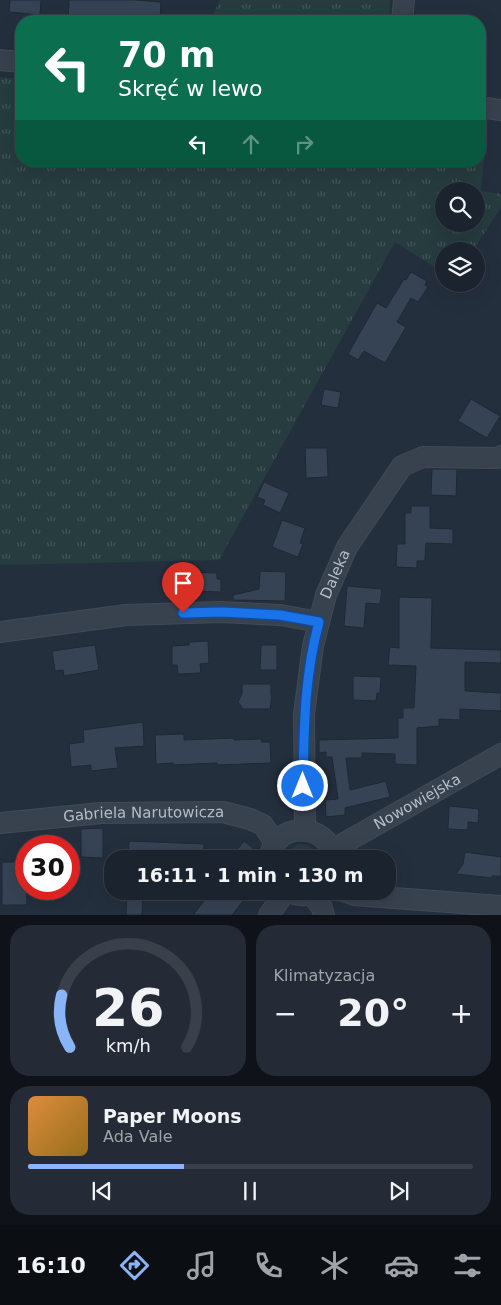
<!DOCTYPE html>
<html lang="pl">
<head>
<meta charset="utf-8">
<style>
  :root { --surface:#1b232e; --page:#242b36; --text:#f1f3f6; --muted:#a0a4aa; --line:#39404a; --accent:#8ab4f8 }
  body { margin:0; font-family:"DejaVu Sans",sans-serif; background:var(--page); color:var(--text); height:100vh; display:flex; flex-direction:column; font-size:19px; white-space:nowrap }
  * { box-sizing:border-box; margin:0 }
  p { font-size:16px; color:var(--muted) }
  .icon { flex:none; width:28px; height:28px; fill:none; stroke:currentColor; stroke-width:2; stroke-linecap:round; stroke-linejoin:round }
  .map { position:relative; height:915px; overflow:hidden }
  .panel { display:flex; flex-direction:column; gap:10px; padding:10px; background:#0f1319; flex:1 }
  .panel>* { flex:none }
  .guide { position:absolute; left:15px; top:15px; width:471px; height:152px; border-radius:20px; box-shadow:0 5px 20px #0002,0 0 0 1px var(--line); background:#0b6e4f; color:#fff; overflow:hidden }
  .tools { position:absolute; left:435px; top:182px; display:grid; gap:10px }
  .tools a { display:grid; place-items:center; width:50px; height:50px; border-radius:50%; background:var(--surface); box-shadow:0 5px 20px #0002,0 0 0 1px var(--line); font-size:25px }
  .speed { position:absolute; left:15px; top:835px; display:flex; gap:10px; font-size:25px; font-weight:700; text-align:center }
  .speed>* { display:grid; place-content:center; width:65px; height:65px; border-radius:50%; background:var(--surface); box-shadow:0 5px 20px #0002,0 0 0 1px var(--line); line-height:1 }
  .speed .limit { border:8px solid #d22; background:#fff; color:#111 }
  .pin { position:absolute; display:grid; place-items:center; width:42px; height:42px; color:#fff; margin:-51px -21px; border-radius:50% 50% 50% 0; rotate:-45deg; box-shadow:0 0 5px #0007 }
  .pin .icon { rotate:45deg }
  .me { position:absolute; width:55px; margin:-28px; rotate:0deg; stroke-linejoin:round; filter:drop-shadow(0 0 4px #0008) }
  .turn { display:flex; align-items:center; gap:18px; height:105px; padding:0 20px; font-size:22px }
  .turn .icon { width:65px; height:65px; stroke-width:2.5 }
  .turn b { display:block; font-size:35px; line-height:42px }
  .lanes { display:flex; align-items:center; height:48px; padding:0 20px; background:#0003; justify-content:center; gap:25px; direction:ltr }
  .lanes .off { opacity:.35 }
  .big { font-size:38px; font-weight:600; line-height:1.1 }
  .panel .widget { flex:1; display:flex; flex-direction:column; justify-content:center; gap:8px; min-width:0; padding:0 18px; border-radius:20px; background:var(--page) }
  .panel .dial { align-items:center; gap:0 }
  .dial svg { height:130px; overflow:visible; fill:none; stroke:var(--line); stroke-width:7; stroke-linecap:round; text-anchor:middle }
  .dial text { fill:var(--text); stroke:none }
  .song { display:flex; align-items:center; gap:15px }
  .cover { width:60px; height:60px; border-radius:8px; background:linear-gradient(135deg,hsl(30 70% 55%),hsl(40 70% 35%)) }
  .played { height:5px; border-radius:2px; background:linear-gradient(90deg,var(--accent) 35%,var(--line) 35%) }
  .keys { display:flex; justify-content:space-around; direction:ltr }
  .heat { display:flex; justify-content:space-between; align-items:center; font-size:28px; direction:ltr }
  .panel .tiles { flex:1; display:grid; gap:10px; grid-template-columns:1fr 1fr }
  .widget:last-child { grid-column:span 2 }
  .trip { position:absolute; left:104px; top:850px; width:292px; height:50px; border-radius:20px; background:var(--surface); box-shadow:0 5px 20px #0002,0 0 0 1px var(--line); font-weight:600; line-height:50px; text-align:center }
  .dock { display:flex; height:80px; justify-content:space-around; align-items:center; background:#0b0e12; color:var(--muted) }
  .dock .icon { width:35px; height:35px }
  .dock .selected { color:var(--accent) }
  .dock b { font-size:22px; color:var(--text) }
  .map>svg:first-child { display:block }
</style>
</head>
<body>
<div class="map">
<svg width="501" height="915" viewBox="0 0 501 915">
  <defs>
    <pattern id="grass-tufts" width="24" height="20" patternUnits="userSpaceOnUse" patternTransform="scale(1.25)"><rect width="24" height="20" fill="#263c3f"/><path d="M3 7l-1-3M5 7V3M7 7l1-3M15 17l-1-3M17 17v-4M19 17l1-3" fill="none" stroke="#435659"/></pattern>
  </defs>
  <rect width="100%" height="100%" fill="#242f3e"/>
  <g fill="url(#grass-tufts)" fill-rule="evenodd">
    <polygon points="220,0 390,0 389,21 210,21"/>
    <path d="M 0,77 L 21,79 L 21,161 L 480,161 L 480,125 L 487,126 L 481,191 L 501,194 L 501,207 L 473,251 L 444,251 L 444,273 L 395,242 L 219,560 L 0,565 ZM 444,191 L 476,191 L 476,224 L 444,224 Z"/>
    <path d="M 298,844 C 309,844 315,849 317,859 L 286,859 L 288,851 Z"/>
  </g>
  <g fill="#364354" stroke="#1f2835">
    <polygon points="10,0 41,0 40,15 9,12"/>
    <polygon points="69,0 135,0 161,2 160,21 68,21"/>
    <polygon points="411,272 427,281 425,285 428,287 418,302 411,298 397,322 406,327 385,363 364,351 358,360 348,354 377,303 386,308 404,279 406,280"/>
    <polygon points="324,389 341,392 338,408 321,405"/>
    <polygon points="471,399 500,416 487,438 458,421"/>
    <polygon points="305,448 327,448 328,477 306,478"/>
    <polygon points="432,469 457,469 456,496 431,495"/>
    <polygon points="264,482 289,493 280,513 263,505 265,500 257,497"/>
    <polygon points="411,506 430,506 430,528 453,529 453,544 426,543 425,561 417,561 417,568 396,567 397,544 405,544 405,513 411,513"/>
    <polygon points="282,520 305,528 300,543 303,544 298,557 272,547"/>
    <polygon points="260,571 286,572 285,601 233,600 233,595 259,589"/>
    <polygon points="187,572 217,573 217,579 221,579 221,592 186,591"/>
    <polygon points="347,586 382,589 380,604 366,603 364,628 344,626"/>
    <polygon points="399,597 432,598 431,648 501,650 501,663 465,662 465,691 501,693 501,711 460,709 460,720 439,719 439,726 417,728 417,765 395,764 395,754 362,753 362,758 346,758 350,790 386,781 390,797 345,808 345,815 326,817 325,800 338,799 332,757 326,757 326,752 319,753 319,740 398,738 398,718 403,718 403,708 414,708 416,666 388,665 390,647 399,648"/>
    <polygon points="208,641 209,663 200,664 201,673 178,674 177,665 172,665 172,646 189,645 189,642"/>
    <polygon points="95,645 99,670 64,676 63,670 55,671 52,651"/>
    <polygon points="261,645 277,645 277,670 260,670"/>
    <polygon points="353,676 381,677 380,693 377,693 376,701 353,700"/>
    <polygon points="242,684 271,684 271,695 272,696 270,709 243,709 238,702 242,694"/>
    <polygon points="143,722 144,746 115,748 118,768 91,771 91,765 71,767 69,744 84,742 83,730"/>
    <polygon points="184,734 184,740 234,738 234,740 261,739 262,742 270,742 271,763 217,765 217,763 173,765 173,763 156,764 155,735"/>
    <polygon points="449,806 479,809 478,823 468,822 468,830 448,829"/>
    <polygon points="103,828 103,858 81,857 81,829"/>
    <polygon points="129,841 204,844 203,859 128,859"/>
    <polygon points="244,841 259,853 258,859 230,859"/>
    <polygon points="465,852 501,857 501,876 492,876 492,878 456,874 463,864"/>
    <polygon points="2,862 18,862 18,866 26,866 27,905 2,905"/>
    <polygon points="127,891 143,891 142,915 126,915"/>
    <polygon points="212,891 251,891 232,915 193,915"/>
  </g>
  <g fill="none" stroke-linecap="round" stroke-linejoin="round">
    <g stroke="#414a57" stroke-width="22">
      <g id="street">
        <polyline points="402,21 404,0"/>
        <polyline points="0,60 21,62"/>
        <polyline points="480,107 501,110"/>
        <polyline points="0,632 126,615 221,612 280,615 319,622"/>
        <path id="s1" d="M 0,823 L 101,813 L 223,812 L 250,819 L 263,825 L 275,843"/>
        <path id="s2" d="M 305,830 L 304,714 L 313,646 L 326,595 L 347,547 L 402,466 L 423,457 L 497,458 L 501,456"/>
        <path id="s3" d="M 332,850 L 501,754"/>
        <path d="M 270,859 C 271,822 330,820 333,859"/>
        <path d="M 285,891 C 296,896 307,897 318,891"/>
        <polyline points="343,891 354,895 501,906"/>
        <polyline points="312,894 322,908 324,915"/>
        <polyline points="269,915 285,892"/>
      </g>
    </g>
    <use href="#street" stroke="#38414e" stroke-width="20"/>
  </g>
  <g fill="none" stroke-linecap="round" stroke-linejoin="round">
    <g stroke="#114b97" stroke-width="12">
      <path id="route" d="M 183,613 L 222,612 L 280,615 L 319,622 C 304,677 304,730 303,786"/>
    </g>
    <use href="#route" stroke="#1a73e8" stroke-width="9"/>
  </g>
  <g text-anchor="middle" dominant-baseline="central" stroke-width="5" stroke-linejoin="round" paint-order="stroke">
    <g font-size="15" fill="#b4bcc9" stroke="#1d2633">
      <text stroke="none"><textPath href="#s2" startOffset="260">Daleka</textPath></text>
      <text stroke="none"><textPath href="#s3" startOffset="98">Nowowiejska</textPath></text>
      <text stroke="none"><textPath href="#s1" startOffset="144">Gabriela Narutowicza</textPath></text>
    </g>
  </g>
</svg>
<div class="tools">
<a><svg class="icon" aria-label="search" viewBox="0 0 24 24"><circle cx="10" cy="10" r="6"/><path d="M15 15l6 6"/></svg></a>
<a><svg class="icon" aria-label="layers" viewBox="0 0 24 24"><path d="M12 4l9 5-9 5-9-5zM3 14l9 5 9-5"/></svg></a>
</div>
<div class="speed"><div class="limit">30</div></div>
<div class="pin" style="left:183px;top:613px;background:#d93025"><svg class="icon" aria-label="arrive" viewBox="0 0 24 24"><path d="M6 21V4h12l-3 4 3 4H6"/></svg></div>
<svg class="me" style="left:303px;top:786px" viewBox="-20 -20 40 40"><circle r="17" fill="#1a73e8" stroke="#fff" stroke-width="3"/><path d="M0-11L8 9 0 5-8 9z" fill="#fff"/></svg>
<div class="trip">16:11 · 1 min · 130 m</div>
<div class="guide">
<div class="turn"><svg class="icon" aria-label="left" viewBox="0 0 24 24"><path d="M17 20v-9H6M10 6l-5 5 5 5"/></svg><div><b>70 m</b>Skręć w lewo</div></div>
<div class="lanes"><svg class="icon" aria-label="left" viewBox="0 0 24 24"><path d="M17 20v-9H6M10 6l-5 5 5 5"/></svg><svg class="icon off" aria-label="ahead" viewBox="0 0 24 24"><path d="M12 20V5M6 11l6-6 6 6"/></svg><svg class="icon off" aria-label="right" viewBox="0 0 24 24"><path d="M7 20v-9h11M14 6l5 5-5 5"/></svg></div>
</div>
</div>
<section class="panel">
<div class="tiles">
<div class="widget dial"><svg viewBox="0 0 100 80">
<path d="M14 69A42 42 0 1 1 86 69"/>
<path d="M14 69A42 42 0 0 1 9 37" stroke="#8ab4f8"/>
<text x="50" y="56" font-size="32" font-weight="700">26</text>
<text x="50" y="72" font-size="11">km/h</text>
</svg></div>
<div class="widget"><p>Klimatyzacja</p>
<div class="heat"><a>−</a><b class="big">20°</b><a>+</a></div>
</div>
<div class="widget">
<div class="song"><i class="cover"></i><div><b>Paper Moons</b><p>Ada Vale</p></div></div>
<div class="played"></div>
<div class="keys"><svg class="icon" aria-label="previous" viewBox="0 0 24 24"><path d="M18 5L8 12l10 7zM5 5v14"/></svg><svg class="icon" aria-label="pause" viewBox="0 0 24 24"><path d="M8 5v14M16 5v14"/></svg><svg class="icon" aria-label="next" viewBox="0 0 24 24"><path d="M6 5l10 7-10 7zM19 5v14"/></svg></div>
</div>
</div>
</section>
<nav class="dock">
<b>16:10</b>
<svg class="icon selected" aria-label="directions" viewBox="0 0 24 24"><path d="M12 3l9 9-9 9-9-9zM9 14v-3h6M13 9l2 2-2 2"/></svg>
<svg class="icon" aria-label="music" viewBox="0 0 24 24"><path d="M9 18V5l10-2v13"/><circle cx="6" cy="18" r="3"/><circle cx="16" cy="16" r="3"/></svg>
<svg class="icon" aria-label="phone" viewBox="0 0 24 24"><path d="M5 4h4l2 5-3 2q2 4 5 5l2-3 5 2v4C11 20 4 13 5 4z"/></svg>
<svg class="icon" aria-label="climate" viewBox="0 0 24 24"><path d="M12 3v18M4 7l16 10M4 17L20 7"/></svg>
<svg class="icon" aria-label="car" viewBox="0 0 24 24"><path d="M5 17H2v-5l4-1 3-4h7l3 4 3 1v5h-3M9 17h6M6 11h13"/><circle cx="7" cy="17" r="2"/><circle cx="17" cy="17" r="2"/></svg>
<svg class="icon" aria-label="filters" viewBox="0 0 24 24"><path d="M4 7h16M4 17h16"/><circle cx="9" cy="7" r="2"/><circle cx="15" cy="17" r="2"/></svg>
</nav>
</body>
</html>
